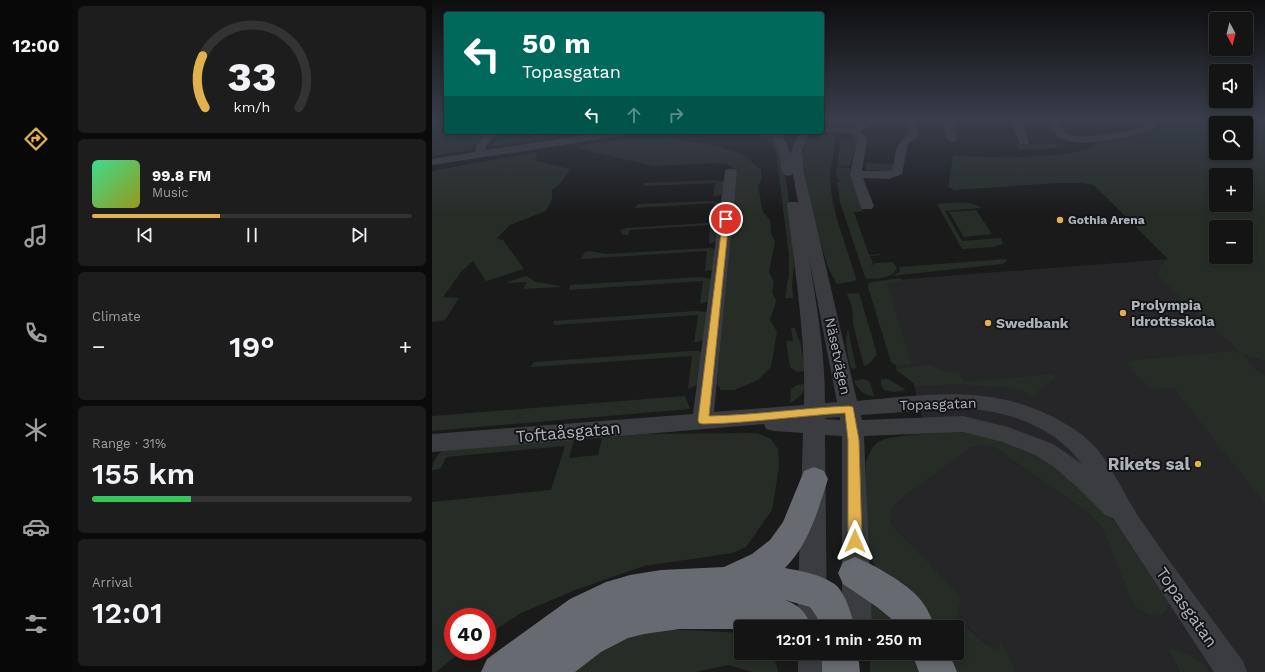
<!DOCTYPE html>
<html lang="en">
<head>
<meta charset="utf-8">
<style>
  :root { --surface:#141414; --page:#1d1d1d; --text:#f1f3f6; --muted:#9d9ea0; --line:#333334; --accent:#e0b14d }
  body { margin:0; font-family:"Work Sans",sans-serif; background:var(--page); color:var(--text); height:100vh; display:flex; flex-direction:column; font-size:15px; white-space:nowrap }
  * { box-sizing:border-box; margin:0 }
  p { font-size:13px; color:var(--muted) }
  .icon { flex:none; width:22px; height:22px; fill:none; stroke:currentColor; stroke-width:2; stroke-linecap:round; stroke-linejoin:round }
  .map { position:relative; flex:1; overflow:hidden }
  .details { display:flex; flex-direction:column; gap:6px; padding:6px; background:#0b0b0b; width:360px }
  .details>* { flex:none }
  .banner { position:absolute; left:12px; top:12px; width:380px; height:122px; border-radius:4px; box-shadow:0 2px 6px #0003,0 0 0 1px var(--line); background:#00695c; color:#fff; overflow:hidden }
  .needle { width:26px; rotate:173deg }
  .buttons { position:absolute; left:777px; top:12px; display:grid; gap:8px }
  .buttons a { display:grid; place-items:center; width:44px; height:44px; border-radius:4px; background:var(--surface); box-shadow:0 2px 6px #0003,0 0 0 1px var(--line); font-size:20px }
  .speed { position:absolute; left:12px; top:608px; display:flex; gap:8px; font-size:20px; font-weight:700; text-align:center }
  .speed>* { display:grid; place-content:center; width:52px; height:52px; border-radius:50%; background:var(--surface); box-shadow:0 2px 6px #0003,0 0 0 1px var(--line); line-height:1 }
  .speed .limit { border:6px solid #d22; background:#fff; color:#111 }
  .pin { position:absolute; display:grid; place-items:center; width:34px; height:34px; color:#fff; margin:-17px; border:2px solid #fff; border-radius:50%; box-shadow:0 1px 4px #0007 }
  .me { position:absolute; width:44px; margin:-22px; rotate:0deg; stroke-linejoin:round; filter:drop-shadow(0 0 3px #0008) }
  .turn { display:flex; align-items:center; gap:14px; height:84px; padding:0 12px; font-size:18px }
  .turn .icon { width:52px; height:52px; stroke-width:2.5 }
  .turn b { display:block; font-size:28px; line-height:34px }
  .lanes { display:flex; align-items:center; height:38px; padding:0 12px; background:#0003; justify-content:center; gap:20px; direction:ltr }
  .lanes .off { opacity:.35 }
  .big { font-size:30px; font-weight:600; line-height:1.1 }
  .details .widget { flex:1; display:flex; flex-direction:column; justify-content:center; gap:6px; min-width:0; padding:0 14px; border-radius:6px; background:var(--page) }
  .details .dial { align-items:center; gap:0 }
  .dial svg { height:104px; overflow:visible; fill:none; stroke:var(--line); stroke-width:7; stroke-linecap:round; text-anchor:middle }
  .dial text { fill:var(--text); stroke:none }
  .song { display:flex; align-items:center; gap:12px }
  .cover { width:48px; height:48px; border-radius:6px; background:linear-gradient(135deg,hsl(150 70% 55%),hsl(60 70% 35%)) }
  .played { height:4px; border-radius:2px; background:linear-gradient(90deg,var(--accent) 40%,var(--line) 40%) }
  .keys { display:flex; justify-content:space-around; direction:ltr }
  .heat { display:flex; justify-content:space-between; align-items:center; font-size:22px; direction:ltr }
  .charge { height:6px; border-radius:3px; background:linear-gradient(90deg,#34c759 31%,var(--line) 0) }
  .trip { position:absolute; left:302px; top:620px; width:230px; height:40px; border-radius:4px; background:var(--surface); box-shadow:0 2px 6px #0003,0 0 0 1px var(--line); font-weight:600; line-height:40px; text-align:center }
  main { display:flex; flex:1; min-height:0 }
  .tabs { display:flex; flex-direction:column; width:72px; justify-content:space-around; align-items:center; background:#080808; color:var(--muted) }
  .tabs .icon { width:28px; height:28px }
  .tabs .current { color:var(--accent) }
  .tabs b { font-size:18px; color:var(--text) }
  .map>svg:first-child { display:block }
</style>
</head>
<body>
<main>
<nav class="tabs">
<b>12:00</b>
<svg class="icon current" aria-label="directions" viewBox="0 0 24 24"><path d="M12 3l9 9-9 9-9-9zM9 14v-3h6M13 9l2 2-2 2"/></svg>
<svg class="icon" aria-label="music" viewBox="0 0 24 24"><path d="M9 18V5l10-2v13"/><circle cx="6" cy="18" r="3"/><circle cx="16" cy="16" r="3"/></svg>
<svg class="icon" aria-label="phone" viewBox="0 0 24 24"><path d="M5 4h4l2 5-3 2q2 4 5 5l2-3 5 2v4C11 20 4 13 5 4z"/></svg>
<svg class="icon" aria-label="climate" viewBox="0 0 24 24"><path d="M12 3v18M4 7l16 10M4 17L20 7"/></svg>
<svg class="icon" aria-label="car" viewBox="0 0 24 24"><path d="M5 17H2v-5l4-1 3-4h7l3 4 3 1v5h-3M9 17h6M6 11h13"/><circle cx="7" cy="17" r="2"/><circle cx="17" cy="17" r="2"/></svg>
<svg class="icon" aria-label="filters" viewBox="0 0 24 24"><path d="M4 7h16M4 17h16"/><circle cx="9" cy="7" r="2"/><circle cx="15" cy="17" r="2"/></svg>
</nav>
<section class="details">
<div class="widget dial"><svg viewBox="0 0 100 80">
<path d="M14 69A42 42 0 1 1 86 69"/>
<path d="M14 69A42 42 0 0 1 12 29" stroke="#e0b14d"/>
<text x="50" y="56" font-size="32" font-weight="700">33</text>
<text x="50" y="72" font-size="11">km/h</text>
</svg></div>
<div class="widget">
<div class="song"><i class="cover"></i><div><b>99.8 FM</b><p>Music</p></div></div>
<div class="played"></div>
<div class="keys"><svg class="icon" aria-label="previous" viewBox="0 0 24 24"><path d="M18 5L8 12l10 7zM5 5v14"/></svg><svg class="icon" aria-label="pause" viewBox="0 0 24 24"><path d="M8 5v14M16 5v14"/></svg><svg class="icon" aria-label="next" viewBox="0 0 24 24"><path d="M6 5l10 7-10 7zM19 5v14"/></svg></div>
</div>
<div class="widget"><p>Climate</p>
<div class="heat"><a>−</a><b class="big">19°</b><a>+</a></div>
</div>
<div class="widget"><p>Range · 31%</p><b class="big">155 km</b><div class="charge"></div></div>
<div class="widget"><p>Arrival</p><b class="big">12:01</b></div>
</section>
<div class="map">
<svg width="833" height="672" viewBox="0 0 833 672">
  <rect width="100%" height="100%" fill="#1a1a1b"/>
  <polygon fill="#262628" points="737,259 811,355 833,361 833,672 778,672 775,668 738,652 748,672 584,672 569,641 566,651 555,645 525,618 529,596 459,524 460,509 468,500 538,448 548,446 562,447 659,515 671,530 697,595 737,603 680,517 543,433 494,434 481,381 465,370 436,283 476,279"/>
  <g fill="#262d27" fill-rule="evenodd">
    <polygon points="0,121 14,121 14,132 55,132 40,150 0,156"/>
    <path d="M 753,121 L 833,121 L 833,361 L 811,355 L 825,371 L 833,376 L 833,504 L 742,388 L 720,389 L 705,376 L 693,361 L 801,351 L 810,354 L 726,276 L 728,267 L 736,259 L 662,185 L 651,183 L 626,183 L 523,190 L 516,187 L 521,156 C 568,157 610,160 657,149 L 661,144 L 727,131 L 733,126 ZM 784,123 L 814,123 L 814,153 L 784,153 ZM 784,175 L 814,175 L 814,205 L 784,205 ZM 784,227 L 814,227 L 814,257 L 784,257 Z"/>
    <polygon points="70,132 77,132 73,137 97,137 101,132 125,132 125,137 65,146 61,146 61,143"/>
    <polygon points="216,132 311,132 318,133 238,132 209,134 167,139 74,155 74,153 181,135"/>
    <polygon points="326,134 335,135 344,140 352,169 356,193 362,264 360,285 361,298 353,298 357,274 357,256 344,152 338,141"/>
    <path d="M 403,134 C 405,145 397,166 398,180 C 399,209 416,250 424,279 L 423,281 L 405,284 C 402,278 398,273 396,267 C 390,250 365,157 372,145 C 377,135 393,135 403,134 Z"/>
    <path d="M 238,137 L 248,138 L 258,142 L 277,144 L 304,152 L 314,157 L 329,170 L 329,180 L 326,186 L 331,212 L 338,220 L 339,233 L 343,242 L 337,272 L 342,282 L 340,292 L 344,301 L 338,320 L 345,332 L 339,367 L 326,380 L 302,390 L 289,390 L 285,384 L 304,170 L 295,164 L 286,163 L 221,166 L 145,148 C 159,139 218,138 238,137 Z"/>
    <polygon points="414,139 423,139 425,141 418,166 405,166 409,140"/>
    <polygon points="604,143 630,144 632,145 630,147 607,150 586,149 584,144 603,145"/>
    <polygon points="104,152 105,161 138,169 127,185 120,190 120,199 114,211 78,225 64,239 71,240 92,269 54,281 41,261 29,272 11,297 27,298 13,320 0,322 0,171"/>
    <polygon points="434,163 464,164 460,171 434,170"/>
    <path d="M 406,167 L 418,168 L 427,203 L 431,211 L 422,212 L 437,255 L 448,254 L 449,255 L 438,256 L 441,263 L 438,267 L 443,263 L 461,262 L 465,268 C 459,280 446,278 435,279 L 433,277 L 408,202 L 405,182 L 408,181 L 408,180 L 405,179 L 404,172 Z"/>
    <polygon points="286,180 292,181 292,194 281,197 283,183 211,186 212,183"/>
    <polygon points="277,201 289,202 288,217 280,219 282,203 203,208 206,204"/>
    <path d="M 505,204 C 518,203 538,200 549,208 L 513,211 L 530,241 L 569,238 L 571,244 L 562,247 L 530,249 Z"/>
    <polygon points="544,210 560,234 532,237 517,212"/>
    <polygon points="275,223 288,224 285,241 277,244 278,225 198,230 196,235 191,235 188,230 194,228"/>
    <polygon points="278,248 284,249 281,270 273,271 275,251 149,259 153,252 157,251 175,254"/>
    <polygon points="574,259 575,261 570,264 459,276 468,272 467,267"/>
    <polygon points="94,276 104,282 128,286 127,287 91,289 95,282 75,283 76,282"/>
    <polygon points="269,277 280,279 278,301 268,304 271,281 137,290 138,285"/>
    <polygon points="468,278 470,281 455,284 479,364 465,366 459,362 436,287 437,284 440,282"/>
    <polygon points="427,293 445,354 438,363 432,366 421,324 420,307 415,294"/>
    <polygon points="264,311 275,312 272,340 262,343 266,315 122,325 121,322 121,321"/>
    <polygon points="359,328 363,328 369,345 373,371 365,372 358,367 354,341 361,341"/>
    <path d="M 416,329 L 424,368 L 422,369 L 419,368 C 416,357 412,340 416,329 Z"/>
    <polygon points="258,351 266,351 272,353 265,385 256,389 260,356 99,367 102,362"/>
    <polygon points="498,365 512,371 527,373 532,382 621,374 623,379 609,387 603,396 591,391 571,387 527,384 485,386 463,369"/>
    <path d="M 431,379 L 438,382 L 442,396 C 432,396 426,389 422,381 Z"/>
    <polygon points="449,379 456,379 473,389 473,390 462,392 452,390 449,385"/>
    <path d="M 374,384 C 373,393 366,398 358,403 L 359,389 L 365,385 Z"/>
    <polygon points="253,396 258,409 0,431 0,416"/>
    <path d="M 325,433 L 339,439 L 346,449 L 347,467 L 340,510 L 314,547 L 301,553 L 212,566 L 146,589 L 89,613 L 55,635 L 55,617 L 21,617 L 21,651 L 30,651 L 4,672 L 0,672 L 0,502 L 119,490 L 133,446 L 14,457 L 8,469 L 0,470 C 0,463 5,455 10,451 L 142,439 L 137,458 L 166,455 L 170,438 L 214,434 Z"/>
    <path d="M 515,433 L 543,433 L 572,439 L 621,464 L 680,517 L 737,603 L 734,611 L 728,616 L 717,615 L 705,608 L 697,595 L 671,530 L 659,515 L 562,447 L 548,446 L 538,448 L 468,500 L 460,509 L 459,524 L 529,596 L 525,619 L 555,645 L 566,650 L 569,640 L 584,672 L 522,672 L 513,653 L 525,653 L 525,627 L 502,627 L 456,578 L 443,566 L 436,553 L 434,539 L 434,462 C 437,454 439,448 445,443 C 457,434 499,434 515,433 Z"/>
    <polygon points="436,594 468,627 437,627"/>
    <polygon points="236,629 309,633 309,653 339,653 345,666 346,672 320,672 296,665 263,672 142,672 166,649 199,634"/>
    <path d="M 740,648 C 755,653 769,659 778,672 L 748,672 L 738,652 Z"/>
    <polygon points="438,653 483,653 491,672 438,672"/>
  </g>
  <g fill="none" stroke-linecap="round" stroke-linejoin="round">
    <g fill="#3b3c40" fill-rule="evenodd">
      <path d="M 431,121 L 442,121 L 437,127 L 428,131 L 435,139 L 430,171 L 456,171 L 461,170 C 463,156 463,143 476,135 L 474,121 L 484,121 L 486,136 L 476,144 L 470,174 L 457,179 L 431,178 L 442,206 L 440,209 L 430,209 L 428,206 L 418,174 L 425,140 L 418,133 L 386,132 L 390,132 L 390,127 L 421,127 Z"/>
      <polygon points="511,121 521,121 525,139 524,141 520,142 515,139"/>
      <polygon points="579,121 589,121 597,142 596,144 588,144"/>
      <path d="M 616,121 L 626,121 C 630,128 633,133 641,136 C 653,139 705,131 715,125 L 716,121 L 726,121 L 724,128 L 719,131 C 697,137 649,149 629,138 C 622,134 619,128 616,121 Z"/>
      <polygon points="55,132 66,132 54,146 54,150 173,132 198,132 193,135 0,165 0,159 43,152 44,146"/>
      <path d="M 324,132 L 344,132 L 345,134 L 350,135 L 359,154 L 361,145 L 367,135 L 371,134 L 376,137 L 370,149 L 372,172 L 425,401 C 495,395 556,384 621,417 C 637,425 653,435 665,449 C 682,470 693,496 708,519 C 741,567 776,614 811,661 L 815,672 L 782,672 L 681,518 L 673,515 L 645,487 L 622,467 L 605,456 L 571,442 L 531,432 L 432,436 L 440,627 L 410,627 L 410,436 L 393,435 L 395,627 L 365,627 L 371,433 L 342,431 L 334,429 L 332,424 L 0,452 L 0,434 L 261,414 L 293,171 L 295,169 L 303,169 L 305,171 L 282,412 L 372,405 C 374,338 363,271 355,205 L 357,202 L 366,202 L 361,174 L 356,176 L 352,174 L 350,172 L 347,152 L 341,137 L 325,134 ZM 377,258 L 405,402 L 393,403 C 393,354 385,306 377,258 ZM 518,409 C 566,407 620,423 650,464 L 621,444 L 576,427 L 531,416 L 430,420 L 429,415 ZM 408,417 L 408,420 L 393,419 L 393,418 Z"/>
      <rect x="366" y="653" width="30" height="19"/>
    </g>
    <g fill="#686a71" fill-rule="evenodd">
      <path d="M 382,467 L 392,471 L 396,479 C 386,510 377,544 353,568 C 369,571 387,574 401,583 C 413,590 419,614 423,627 L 387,627 L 385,617 L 378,607 L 353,600 C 369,606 373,612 380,627 L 309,627 L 309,629 L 247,629 L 212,634 L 196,638 L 169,652 L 143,672 L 49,672 L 55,659 L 138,599 L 174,582 L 198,575 L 229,570 L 292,567 L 320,554 L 338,540 L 351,522 L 372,471 Z"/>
      <path d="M 423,557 C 441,564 474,583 486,597 C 494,605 499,617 503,627 L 465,627 L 462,621 L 445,607 L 411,584 L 406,573 L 411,562 Z"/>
      <polygon points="390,653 426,653 428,672 390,672"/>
      <polygon points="480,653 517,653 525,672 487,672"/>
    </g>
  </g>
  <linearGradient id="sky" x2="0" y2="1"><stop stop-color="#0e0e0f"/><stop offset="0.56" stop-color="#383e4a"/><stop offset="1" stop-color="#383e4a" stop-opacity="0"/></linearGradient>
  <rect width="833" height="215" fill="url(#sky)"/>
  <path fill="#e0b14d" stroke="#927332" d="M 291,217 L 297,219 L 277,416 C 324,415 370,408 417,406 L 421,407 L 427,440 L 430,541 L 428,545 L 423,547 L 418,545 L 416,541 L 416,440 L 413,413 C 365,416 319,423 271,424 L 267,423 L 266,420 Z"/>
  <g fill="#e0b14d" stroke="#151517" stroke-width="1.5">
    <circle cx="628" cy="220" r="4"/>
    <circle cx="691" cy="313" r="4"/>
    <circle cx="556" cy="323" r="4"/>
    <circle cx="766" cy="464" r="4"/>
  </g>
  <g text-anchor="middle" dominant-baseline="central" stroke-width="4" stroke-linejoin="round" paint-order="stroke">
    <g font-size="12" font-weight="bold" fill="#adb1ba" stroke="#151517" text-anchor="start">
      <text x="636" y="220">Gothia Arena</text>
    </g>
    <g font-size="14" font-weight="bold" fill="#adb1ba" stroke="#151517" text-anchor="start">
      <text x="699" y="305">Prolympia<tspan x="699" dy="16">Idrottsskola</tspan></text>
      <text x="564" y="323">Swedbank</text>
    </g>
    <g font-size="14" fill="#adb1ba" stroke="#151517">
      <text transform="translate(406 356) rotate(78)">Näsetvägen</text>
      <text transform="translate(506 404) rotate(-2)">Topasgatan</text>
    </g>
    <g font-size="17" fill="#adb1ba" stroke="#151517">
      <text transform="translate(136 432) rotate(-5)">Toftaåsgatan</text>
      <text transform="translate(755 607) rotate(55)">Topasgatan</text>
    </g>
    <g font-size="17" font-weight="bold" fill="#adb1ba" stroke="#151517" text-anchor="end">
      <text x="758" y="464">Rikets sal</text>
    </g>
  </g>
</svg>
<div class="buttons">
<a><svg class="needle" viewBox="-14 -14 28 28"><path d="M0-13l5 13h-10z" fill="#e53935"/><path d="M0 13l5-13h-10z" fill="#9d9ea0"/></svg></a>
<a><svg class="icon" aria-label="sound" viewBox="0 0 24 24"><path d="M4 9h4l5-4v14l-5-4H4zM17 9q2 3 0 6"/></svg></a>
<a><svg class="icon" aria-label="search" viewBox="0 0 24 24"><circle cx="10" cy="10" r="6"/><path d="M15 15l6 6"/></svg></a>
<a>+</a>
<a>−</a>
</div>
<div class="speed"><div class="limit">40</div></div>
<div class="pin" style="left:294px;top:219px;background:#d93025"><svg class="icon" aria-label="arrive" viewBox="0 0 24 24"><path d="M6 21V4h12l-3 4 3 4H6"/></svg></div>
<svg class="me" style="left:423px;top:541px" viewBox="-20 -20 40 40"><path d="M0-17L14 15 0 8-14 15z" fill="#e0b14d" stroke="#fff" stroke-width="4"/></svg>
<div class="trip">12:01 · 1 min · 250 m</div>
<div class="banner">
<div class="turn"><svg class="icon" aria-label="left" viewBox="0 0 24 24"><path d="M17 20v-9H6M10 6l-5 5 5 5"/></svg><div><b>50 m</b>Topasgatan</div></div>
<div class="lanes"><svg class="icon" aria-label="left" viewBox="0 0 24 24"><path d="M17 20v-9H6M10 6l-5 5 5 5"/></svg><svg class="icon off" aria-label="ahead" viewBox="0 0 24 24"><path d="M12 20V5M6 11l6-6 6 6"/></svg><svg class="icon off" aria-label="right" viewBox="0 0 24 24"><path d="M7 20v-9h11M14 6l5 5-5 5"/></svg></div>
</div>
</div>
</main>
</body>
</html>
